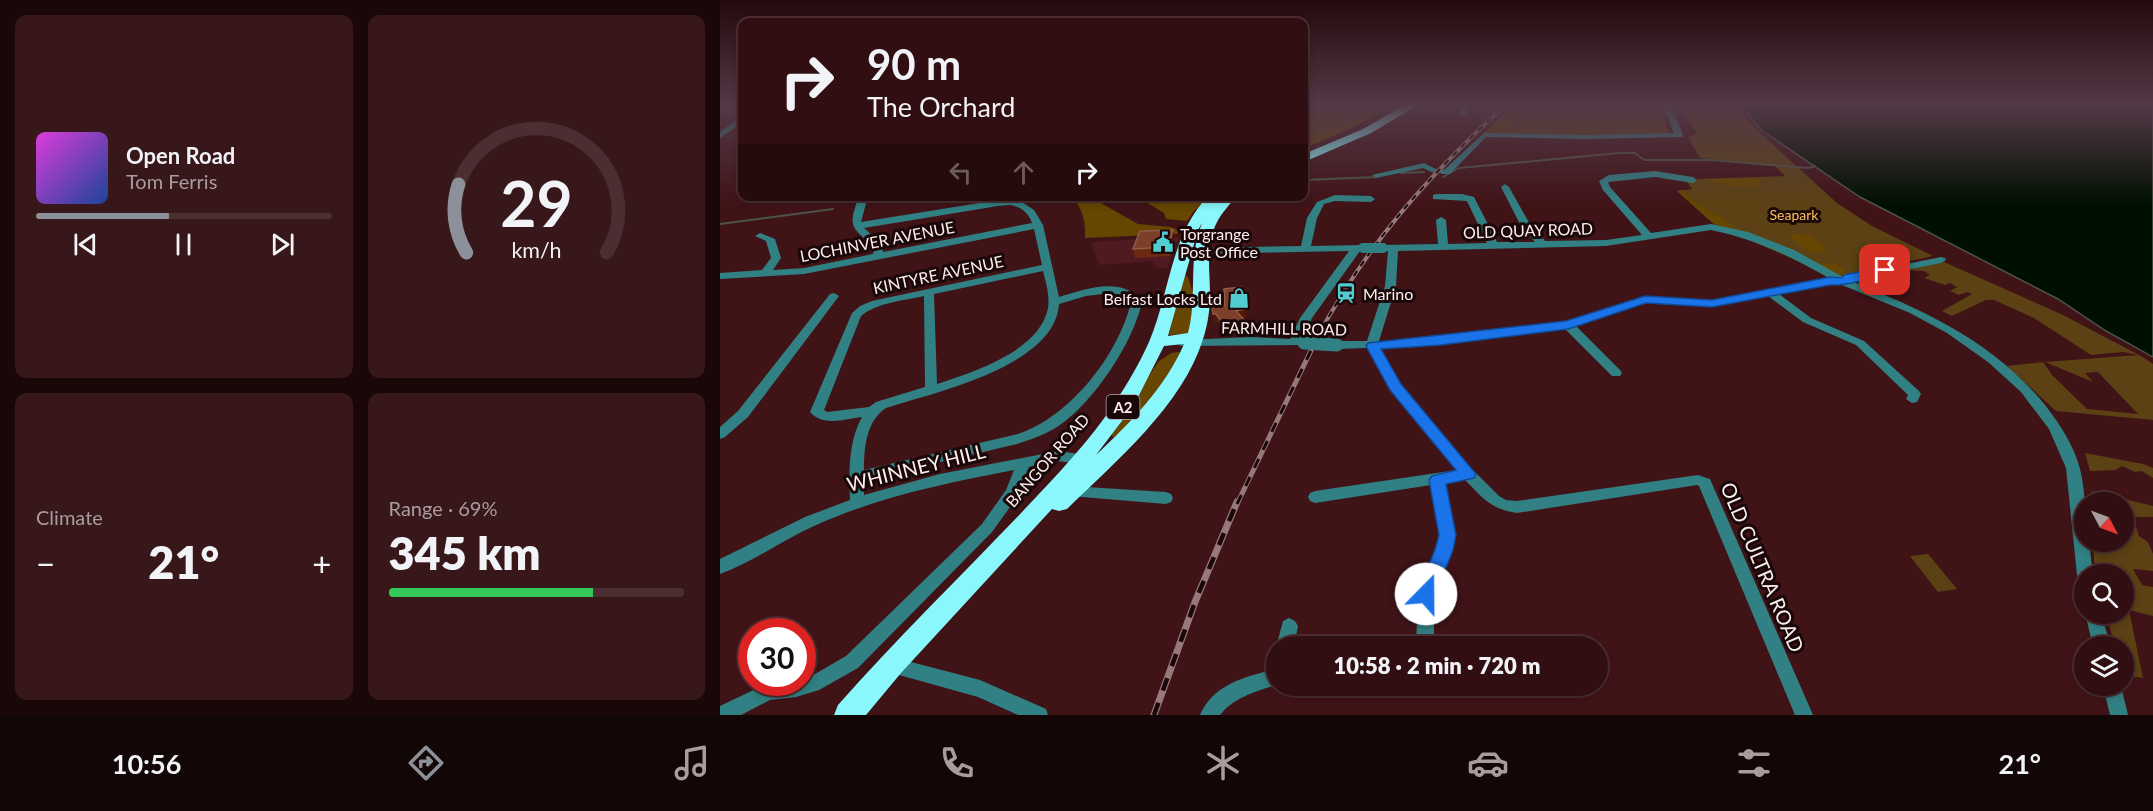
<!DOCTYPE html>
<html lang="en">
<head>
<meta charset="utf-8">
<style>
  :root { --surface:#300e11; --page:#38171a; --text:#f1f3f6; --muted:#a89c9f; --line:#4b2e31; --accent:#8c9099 }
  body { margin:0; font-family:Lato,sans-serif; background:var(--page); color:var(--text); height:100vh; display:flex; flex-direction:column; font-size:22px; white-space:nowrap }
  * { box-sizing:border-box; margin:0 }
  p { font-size:20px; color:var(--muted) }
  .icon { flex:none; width:33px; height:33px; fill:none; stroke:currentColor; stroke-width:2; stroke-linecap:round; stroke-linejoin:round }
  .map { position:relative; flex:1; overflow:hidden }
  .side { display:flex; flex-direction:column; gap:15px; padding:15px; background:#1a0809; width:720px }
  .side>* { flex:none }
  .top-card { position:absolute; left:18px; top:18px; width:570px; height:183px; border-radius:12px; box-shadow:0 3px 9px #0003,0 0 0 2px var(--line); background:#300e11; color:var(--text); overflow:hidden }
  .needle { width:39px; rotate:131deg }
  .fabs { position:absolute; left:1354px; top:492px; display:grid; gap:12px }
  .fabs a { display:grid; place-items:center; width:60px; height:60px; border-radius:50%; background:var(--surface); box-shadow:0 3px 9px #0003,0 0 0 2px var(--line); font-size:30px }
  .speed { position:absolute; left:18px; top:618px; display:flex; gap:12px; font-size:30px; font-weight:700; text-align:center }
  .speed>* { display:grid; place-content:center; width:78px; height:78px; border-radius:50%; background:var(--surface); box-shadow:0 3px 9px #0003,0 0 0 2px var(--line); line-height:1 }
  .speed .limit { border:9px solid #d22; background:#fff; color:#111 }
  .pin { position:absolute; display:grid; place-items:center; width:51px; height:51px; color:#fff; margin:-26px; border-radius:12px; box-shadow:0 3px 9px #0006 }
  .me { position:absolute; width:66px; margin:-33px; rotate:22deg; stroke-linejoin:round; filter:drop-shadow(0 0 4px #0008) }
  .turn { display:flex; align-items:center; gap:21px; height:126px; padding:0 30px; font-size:27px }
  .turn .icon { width:78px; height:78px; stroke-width:2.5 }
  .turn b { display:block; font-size:42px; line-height:51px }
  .lanes { display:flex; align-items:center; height:57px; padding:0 30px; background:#0003; justify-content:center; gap:30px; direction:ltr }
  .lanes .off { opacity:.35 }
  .big { font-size:45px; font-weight:800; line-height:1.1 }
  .side .tile { flex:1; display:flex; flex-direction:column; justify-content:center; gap:9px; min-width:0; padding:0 21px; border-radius:12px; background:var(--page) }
  .side .dial { align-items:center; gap:0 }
  .dial svg { height:156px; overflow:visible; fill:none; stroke:var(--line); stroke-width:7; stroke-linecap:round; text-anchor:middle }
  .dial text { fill:var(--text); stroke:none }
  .song { display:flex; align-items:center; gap:18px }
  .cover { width:72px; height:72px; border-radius:9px; background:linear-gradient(135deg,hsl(300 70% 55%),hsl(220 70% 35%)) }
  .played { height:6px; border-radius:3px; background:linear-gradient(90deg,var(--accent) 45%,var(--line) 45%) }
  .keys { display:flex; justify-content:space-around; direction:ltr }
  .heat { display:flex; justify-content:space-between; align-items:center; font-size:33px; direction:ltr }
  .charge { height:9px; border-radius:4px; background:linear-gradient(90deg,#34c759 69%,var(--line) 0) }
  .side .tiles { flex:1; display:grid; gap:15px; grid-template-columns:repeat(2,1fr) }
  .trip { position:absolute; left:546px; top:636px; width:342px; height:60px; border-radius:30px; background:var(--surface); box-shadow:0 3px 9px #0003,0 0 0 2px var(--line); font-weight:800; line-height:60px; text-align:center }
  .tab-bar { display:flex; height:96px; justify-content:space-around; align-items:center; background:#130607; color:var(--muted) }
  .tab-bar .icon { width:42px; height:42px }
  .tab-bar .current { color:var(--accent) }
  .tab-bar b { font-size:27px; color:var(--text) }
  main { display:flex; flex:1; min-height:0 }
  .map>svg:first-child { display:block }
</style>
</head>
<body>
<main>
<section class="side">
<div class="tiles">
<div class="tile">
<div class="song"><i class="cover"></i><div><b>Open Road</b><p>Tom Ferris</p></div></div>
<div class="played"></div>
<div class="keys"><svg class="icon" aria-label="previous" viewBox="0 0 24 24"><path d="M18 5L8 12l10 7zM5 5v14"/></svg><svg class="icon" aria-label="pause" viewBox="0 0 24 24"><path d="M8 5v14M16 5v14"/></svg><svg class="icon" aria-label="next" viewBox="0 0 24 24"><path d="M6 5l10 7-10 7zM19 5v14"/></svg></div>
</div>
<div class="tile dial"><svg viewBox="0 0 100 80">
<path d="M14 69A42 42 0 1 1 86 69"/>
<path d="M14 69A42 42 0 0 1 10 34" stroke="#8c9099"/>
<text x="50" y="56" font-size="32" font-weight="700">29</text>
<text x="50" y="72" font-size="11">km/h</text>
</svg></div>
<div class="tile"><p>Climate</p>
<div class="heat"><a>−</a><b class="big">21°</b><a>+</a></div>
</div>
<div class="tile"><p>Range · 69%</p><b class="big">345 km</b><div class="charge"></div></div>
</div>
</section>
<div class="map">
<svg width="1433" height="715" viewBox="0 0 1433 715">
  <rect width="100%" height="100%" fill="#401317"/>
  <polygon fill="#501b20" points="459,237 447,268 438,268 432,261 379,265 371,242"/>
  <g fill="#5b4113">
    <polygon points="584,105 674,105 629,129 584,148"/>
    <polygon points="792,105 940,105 949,133 864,136 764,133"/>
    <polygon points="960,105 1015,105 1040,133 1117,203 1152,226 1213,256 1117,277 996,226 957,191 972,189 967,182 978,179 1065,176 1055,166 980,158 968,137 977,134"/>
    <polygon points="1224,262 1343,315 1421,356 1433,364 1433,420 1336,411 1287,366 1323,362 1332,375 1367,409 1418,414 1378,372 1365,373 1373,382 1325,362 1418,355 1403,352 1371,355 1314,318 1274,300 1266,300 1232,316 1222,311 1252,294 1247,292 1239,295 1230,291 1237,287 1230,283 1225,285 1204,278 1210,275 1204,271 1185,270"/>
    <polygon points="1365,453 1423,464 1433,468 1433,478 1422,471 1415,472 1402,466 1396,470 1370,471"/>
    <polygon points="1372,491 1433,506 1433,517 1410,517 1413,518 1419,536 1428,542 1433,554 1433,571 1413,569 1422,585 1433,587 1433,616 1409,610 1423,678 1404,675 1404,646 1395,646 1386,614 1404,614 1404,574 1375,574 1373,542 1404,542 1404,502 1371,502"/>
    <polygon points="1208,554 1237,589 1218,592 1190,556"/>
  </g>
  <g fill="#664600">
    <path d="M 601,105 L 649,105 C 637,109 588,123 584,132 L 584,114 L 607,112 L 618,108 Z"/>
    <polygon points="660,105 674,105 629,129 584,148 584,142 637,119"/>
    <polygon points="794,105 803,105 797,116 789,121 793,126 784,131 767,132"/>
    <path d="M 1042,178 L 1036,187 C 1020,188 1001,185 986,179 Z"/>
    <path d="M 964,190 C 976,210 1002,213 1015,228 L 1098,263 L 1117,264 L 1124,269 L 1126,275 L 1117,277 L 996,226 L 957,191 Z"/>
    <polygon points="422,196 489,197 474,211 467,221 446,219 444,213 421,199"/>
    <path d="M 350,197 L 375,197 L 379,199 L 379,202 L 418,224 L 451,227 L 459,231 L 457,234 L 365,238 C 366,225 363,205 350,197 Z"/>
    <polygon points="1072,233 1090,235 1105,246 1106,252 1090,252 1071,239"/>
    <polygon points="462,273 468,277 476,302 473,333 449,335"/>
    <polygon points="466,351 448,382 395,440 391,434 438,362 451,353"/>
  </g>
  <polygon fill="#001000" stroke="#4c5348" stroke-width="1.5" points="1021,105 1433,105 1433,357 1386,331 1338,299 1140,197 1041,130"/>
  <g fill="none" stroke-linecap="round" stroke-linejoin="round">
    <g stroke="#4c5348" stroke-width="2">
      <polyline points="681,173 704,172"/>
      <polyline points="723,177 739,168 899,153 915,153 924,160 992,160 1088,168 1095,166"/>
      <polyline points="584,180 657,177"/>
      <polyline points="0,224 113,209"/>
    </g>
    <g fill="#318083" fill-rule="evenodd">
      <polygon points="744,105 751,105 746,115 740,115 739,113"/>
      <polygon points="943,105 951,105 963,135 962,137 865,139 766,137 730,174 722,174 718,171 725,169 764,133 865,135 954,133"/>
      <polygon points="19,118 22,118 22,123 0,138 0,132"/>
      <polygon points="704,163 718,170 714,173 703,168 656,178 652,175"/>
      <path d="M 935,171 L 973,177 L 977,180 L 973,183 L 935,177 L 888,182 L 890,187 L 931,233 L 991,224 L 1028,232 L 1074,250 L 1123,277 L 1221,257 L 1225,258 L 1226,260 L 1221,263 L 1131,281 C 1205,311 1273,341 1325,405 C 1339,423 1354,445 1360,469 C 1366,492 1365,518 1365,542 L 1369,542 L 1373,574 L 1365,574 L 1365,582 L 1359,580 L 1357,575 L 1346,468 L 1329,429 L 1301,392 L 1268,362 L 1227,333 L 1190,313 L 1122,285 L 1110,284 L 1059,294 L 1091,318 L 1144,341 L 1199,391 L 1201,394 L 1197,402 L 1192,403 L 1186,399 L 1188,395 L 1136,345 L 1083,322 L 1048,296 L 992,307 L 926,302 L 856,326 L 900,370 L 902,373 L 900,376 L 892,376 L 845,329 L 689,348 L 659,348 L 680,385 L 753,470 L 779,496 L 786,500 L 797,501 L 978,475 L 990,479 L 1093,715 L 1075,715 L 979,486 L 977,485 L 797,513 C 770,509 763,498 745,480 L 725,483 L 736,535 L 714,594 L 714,646 L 696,646 L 698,594 L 720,535 L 711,485 L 595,503 L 590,501 L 588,497 L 590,493 L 595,491 L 737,470 L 671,390 L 647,348 L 617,349 L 611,345 L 617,341 L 647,341 L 665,286 L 668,251 L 660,250 L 658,248 L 663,245 L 718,244 L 716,220 L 721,217 L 726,220 L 728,244 L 767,243 L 747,201 L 713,199 L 713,195 L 716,194 L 742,194 L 754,197 L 777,242 L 815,242 L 802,228 L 781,187 L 785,184 L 789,187 L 811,226 L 821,235 L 825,241 L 886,240 L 922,235 L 883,190 L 879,181 L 889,175 ZM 991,230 C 1038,240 1067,255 1109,278 L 992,301 L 925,296 L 846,322 L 689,340 L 659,341 L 676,286 L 678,251 L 886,246 Z"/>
      <polygon points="615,195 651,196 655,199 651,202 615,201 604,204 597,218 591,246 643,245 648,248 640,251 592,318 582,339 588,341 590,343 588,345 461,346 459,344 465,340 531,337 570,339 580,318 629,251 480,254 475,251 480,248 581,246 587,218 597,202"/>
      <path d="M 139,196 L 148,196 L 141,222 L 278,200 L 302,202 L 314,210 L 323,225 L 339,297 C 365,289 403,275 422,302 C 413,343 375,400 340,425 C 327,434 312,439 297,444 L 144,480 L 144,495 L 220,474 L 338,451 L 373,456 L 375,460 L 373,464 L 368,465 L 338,461 L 309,467 L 298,496 L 272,532 L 138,668 L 99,690 L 76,697 L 50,700 L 21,715 L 0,715 L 0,706 L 48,683 L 82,682 L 82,677 L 95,674 L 126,656 L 262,524 L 286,490 L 294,470 C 226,483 158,497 94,526 C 63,540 33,562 0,574 L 0,559 L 85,517 L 130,500 C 129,473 128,442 142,417 C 125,419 103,427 90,412 L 132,313 L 140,306 L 152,301 L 322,265 L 314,229 L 84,274 L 0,279 L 0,273 L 42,270 L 51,258 L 46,241 L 35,236 L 40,233 L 55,239 L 61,258 L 53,270 L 84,268 L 153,254 L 154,247 C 130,225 128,228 139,196 ZM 290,205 C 301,207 308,212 312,223 L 163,252 L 162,244 L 144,228 L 278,206 ZM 323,271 C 326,283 330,296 328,308 C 320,351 253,372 217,384 L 214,294 ZM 391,293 L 407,297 L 411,302 C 399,354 350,417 298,434 L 144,470 C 144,448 146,421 166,408 C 214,392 335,367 339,304 L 366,296 ZM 204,296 L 205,387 L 156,402 L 149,407 L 107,412 L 104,410 L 141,316 C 158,302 183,301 204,296 Z"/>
      <polygon points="114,293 119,296 28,417 5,437 0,439 0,427 18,411 110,294"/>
      <polygon points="350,486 446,492 451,494 453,498 451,502 446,504 350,496 345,495 343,491 345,487"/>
      <polygon points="1365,613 1381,614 1391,646 1373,646"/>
      <polygon points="569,618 575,621 578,626 574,646 556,647 563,621"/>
      <polygon points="172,657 260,680 326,709 328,715 298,715 258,697 172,673 166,671 163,665 166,659"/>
      <path d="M 556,669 L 556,685 C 535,692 515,697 500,715 L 480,715 C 493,684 527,676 556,669 Z"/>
      <polygon points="1383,686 1401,686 1408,715 1390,715"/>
    </g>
    <g fill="#89f7fb" fill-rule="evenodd">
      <polygon points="685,105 698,105 651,133 584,162 584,154 643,129"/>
      <path d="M 488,196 L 516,196 C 510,205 502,212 497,222 C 485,246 490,268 490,294 C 490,309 488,324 483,339 C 463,405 395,462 347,509 L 339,511 L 332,509 L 181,673 L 146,715 L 114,715 L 118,705 C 177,638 241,576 302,512 C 334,478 371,440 396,401 C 408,383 420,362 429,342 C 450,293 450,236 488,196 ZM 482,223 C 467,259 478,296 468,333 L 448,336 L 478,230 ZM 464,344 C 445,388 410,423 376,455 L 414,405 L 444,346 Z"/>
    </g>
    <g stroke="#97797b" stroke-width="4">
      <path id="rail-far2" d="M 597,338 C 648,242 707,178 785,105"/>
    </g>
    <g stroke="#97797b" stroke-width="5">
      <polyline id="rail-far1" points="517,504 598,336"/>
    </g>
    <g stroke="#97797b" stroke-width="7">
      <polyline id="rail" points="434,715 475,602 517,502"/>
    </g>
    <use href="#rail-far2" stroke="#1a0708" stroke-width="2" stroke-dasharray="6" stroke-linecap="butt"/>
    <use href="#rail-far1" stroke="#1a0708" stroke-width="3" stroke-dasharray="10" stroke-linecap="butt"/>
    <use href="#rail" stroke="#1a0708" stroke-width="4.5" stroke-dasharray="13" stroke-linecap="butt"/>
    <polyline stroke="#318083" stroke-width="10" points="643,248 663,248"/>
    <polyline stroke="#318083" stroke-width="13" points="584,343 617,345"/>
  </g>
  <g fill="#6d2a11">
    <polygon points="455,239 450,256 415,258 413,249"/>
    <polygon points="493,314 527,317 522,317 526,322 528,335 508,335 498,321 494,322"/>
  </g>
  <g fill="#541809">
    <polygon points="453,230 455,239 450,256 448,247"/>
    <polygon points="525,309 527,317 518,318 516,311"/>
    <polygon points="493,314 496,314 498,321 494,322"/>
  </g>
  <g fill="#7c3f29" stroke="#905b48" stroke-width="1.5">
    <polygon points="453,230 448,247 413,249 420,231"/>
    <polygon points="521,287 525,309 516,311 526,322 523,323 526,327 507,328 496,314 493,314 492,307 505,305 504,289"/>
  </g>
  <linearGradient id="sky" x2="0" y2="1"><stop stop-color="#230a0d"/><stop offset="0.51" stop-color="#533947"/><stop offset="1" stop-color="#533947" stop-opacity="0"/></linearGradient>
  <rect width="1433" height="205" fill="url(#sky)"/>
  <path fill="#1a73e8" stroke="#114b97" stroke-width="1.5" d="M 1165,267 L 1171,270 L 1169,273 C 1150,278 1128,286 1110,285 L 992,307 L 926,303 L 848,329 L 721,345 L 661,349 L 681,384 L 756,474 L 754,478 L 726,484 L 736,535 L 733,550 L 713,600 L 706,602 L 699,600 L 697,594 L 715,550 L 719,535 L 709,480 L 712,476 L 736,470 L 670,390 L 646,346 L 648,343 L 846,321 L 925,296 L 992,300 L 1110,277 L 1122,278 L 1124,275 Z"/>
  <defs>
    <g id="civic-bare" transform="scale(1.62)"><path d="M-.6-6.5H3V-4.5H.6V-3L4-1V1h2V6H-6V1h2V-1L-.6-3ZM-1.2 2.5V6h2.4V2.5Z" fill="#51ccd1" stroke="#1a0708" stroke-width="2.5" paint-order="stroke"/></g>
    <g id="station-bare" transform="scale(1.62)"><path d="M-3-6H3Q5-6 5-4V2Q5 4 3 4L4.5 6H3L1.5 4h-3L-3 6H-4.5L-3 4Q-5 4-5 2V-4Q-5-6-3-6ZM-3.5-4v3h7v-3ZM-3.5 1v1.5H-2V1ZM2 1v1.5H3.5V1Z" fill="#51ccd1" stroke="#1a0708" stroke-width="2.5" paint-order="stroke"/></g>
    <g id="shop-bare" transform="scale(1.62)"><path d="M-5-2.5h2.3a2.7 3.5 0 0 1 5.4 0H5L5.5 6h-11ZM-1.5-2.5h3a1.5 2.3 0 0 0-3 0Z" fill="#51ccd1" stroke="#1a0708" stroke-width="2.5" paint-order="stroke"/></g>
  </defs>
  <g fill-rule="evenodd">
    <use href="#civic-bare" x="443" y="242"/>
    <use href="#station-bare" x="626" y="293"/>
    <use href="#shop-bare" x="519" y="298"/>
  </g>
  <g text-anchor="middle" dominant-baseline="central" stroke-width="6" stroke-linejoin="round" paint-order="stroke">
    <g font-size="14" fill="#fdc158" stroke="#1a0708">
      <text x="1074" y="214">Seapark</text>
    </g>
    <rect fill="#1a0708" stroke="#b8a9aa" stroke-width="1.5" x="386.5" y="395" width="33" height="24" rx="4.5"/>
    <g font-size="15" font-weight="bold" fill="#fcefef">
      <text x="403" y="407">A2</text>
    </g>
    <g font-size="16" fill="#fcefef" stroke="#1a0708">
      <text transform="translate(808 230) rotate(-2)">OLD QUAY ROAD</text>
      <text transform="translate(157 241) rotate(-11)">LOCHINVER AVENUE</text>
      <text transform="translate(218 274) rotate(-12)">KINTYRE AVENUE</text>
      <text transform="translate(564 328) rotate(1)">FARMHILL ROAD</text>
      <text transform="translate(327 460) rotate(-49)">BANGOR ROAD</text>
    </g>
    <g font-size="16" fill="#fcefef" stroke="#1a0708" text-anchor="start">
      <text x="460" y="233">Torgrange<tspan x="460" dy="18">Post Office</tspan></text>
      <text x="643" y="293">Marino</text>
      <text x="502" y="298" text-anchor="end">Belfast Locks Ltd</text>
    </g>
    <g font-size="20" fill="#fcefef" stroke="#1a0708">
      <text transform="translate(196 467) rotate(-14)">WHINNEY HILL</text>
      <text transform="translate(1043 567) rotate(67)">OLD CULTRA ROAD</text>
    </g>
  </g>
</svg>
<div class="fabs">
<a><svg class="needle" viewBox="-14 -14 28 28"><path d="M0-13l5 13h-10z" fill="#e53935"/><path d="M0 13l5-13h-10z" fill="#a89c9f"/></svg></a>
<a><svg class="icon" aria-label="search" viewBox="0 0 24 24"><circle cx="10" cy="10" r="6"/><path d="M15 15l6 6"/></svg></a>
<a><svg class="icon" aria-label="layers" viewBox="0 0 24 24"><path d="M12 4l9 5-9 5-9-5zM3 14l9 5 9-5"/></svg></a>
</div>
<div class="speed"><div class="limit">30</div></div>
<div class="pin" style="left:1165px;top:270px;background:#d93025"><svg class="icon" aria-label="arrive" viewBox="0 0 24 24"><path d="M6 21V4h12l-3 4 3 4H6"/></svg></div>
<svg class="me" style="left:706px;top:594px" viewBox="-20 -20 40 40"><circle r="19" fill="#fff"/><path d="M0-13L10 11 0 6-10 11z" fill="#1a73e8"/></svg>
<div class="trip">10:58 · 2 min · 720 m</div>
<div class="top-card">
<div class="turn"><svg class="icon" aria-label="right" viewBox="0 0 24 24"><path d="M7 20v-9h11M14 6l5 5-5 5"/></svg><div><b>90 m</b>The Orchard</div></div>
<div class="lanes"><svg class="icon off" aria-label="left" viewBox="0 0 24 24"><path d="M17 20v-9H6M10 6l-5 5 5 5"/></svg><svg class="icon off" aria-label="ahead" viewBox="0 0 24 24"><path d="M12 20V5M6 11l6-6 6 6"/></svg><svg class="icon" aria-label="right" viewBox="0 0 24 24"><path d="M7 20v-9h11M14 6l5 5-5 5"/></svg></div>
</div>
</div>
</main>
<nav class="tab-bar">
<b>10:56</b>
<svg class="icon current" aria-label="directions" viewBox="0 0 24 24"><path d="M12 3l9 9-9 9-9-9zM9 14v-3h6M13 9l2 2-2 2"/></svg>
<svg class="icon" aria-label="music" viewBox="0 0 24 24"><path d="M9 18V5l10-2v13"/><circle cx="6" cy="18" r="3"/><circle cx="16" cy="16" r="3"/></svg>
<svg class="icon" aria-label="phone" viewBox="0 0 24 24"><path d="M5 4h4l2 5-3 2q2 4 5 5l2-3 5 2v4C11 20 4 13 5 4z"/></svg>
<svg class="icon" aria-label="climate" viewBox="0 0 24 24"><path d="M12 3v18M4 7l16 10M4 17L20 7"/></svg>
<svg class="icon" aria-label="car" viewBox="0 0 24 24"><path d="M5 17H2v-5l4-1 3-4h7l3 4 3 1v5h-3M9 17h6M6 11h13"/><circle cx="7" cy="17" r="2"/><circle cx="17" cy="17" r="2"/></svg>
<svg class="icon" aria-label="filters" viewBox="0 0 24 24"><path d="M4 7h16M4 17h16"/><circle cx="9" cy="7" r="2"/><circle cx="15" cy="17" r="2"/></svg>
<b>21°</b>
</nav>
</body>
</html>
